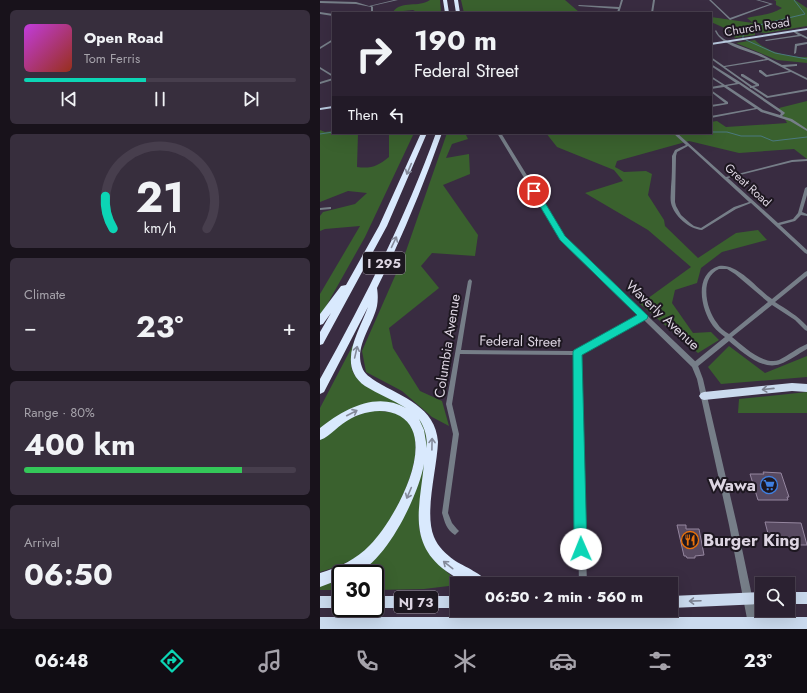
<!DOCTYPE html>
<html lang="en">
<head>
<meta charset="utf-8">
<style>
  :root { --surface:#2b2131; --page:#372e3d; --text:#f1f3f6; --muted:#a6a3ab; --line:#473e4d; --accent:#0cd5b5 }
  body { margin:0; font-family:Jost,sans-serif; background:var(--page); color:var(--text); height:100vh; display:flex; flex-direction:column; font-size:15px; white-space:nowrap }
  * { box-sizing:border-box; margin:0 }
  p { font-size:13px; color:var(--muted) }
  .icon { flex:none; width:22px; height:22px; fill:none; stroke:currentColor; stroke-width:2; stroke-linecap:round; stroke-linejoin:round }
  .map { position:relative; flex:1; overflow:hidden }
  .sheet { display:flex; flex-direction:column; gap:10px; padding:10px; background:#18121b; width:320px }
  .sheet>* { flex:none }
  .hud { position:absolute; left:12px; top:12px; width:380px; height:122px; border-radius:0px; box-shadow:0 4px 16px #0002,0 0 0 1px var(--line); background:#2b2131; color:var(--text); overflow:hidden }
  .tools { position:absolute; left:435px; top:577px; display:grid; gap:8px }
  .tools a { display:grid; place-items:center; width:40px; height:40px; border-radius:0px; background:var(--surface); box-shadow:0 4px 16px #0002,0 0 0 1px var(--line); font-size:20px }
  .speed { position:absolute; left:12px; top:565px; display:flex; gap:8px; font-size:20px; font-weight:700; text-align:center }
  .speed>* { display:grid; place-content:center; width:52px; height:52px; border-radius:50%; background:var(--surface); box-shadow:0 4px 16px #0002,0 0 0 1px var(--line); line-height:1 }
  .speed .limit { border:2px solid #111; border-radius:6px; background:#fff; color:#111 }
  .pin { position:absolute; display:grid; place-items:center; width:34px; height:34px; color:#fff; margin:-17px; border:2px solid #fff; border-radius:50%; box-shadow:0 1px 4px #0007 }
  .me { position:absolute; width:44px; margin:-22px; rotate:359deg; stroke-linejoin:round; filter:drop-shadow(0 0 3px #0008) }
  .turn { display:flex; align-items:center; gap:14px; height:84px; padding:0 16px; font-size:18px }
  .turn .icon { width:52px; height:52px; stroke-width:2.5 }
  .turn b { display:block; font-size:28px; line-height:34px }
  .then { display:flex; align-items:center; height:38px; padding:0 16px; background:#0003; gap:8px; font-size:15px }
  .big { font-size:30px; font-weight:700; line-height:1.1 }
  .sheet .card { flex:1; display:flex; flex-direction:column; justify-content:center; gap:6px; min-width:0; padding:0 14px; border-radius:6px; background:var(--page) }
  .sheet .dial { align-items:center; gap:0 }
  .dial svg { height:104px; overflow:visible; fill:none; stroke:var(--line); stroke-width:7; stroke-linecap:round; text-anchor:middle }
  .dial text { fill:var(--text); stroke:none }
  .song { display:flex; align-items:center; gap:12px }
  .cover { width:48px; height:48px; border-radius:6px; background:linear-gradient(135deg,hsl(290 70% 55%),hsl(10 70% 35%)) }
  .played { height:4px; border-radius:2px; background:linear-gradient(90deg,var(--accent) 45%,var(--line) 45%) }
  .keys { display:flex; justify-content:space-around; direction:ltr }
  .heat { display:flex; justify-content:space-between; align-items:center; font-size:22px; direction:ltr }
  .charge { height:6px; border-radius:3px; background:linear-gradient(90deg,#34c759 80%,var(--line) 0) }
  .trip { position:absolute; left:130px; top:577px; width:228px; height:40px; border-radius:0px; background:var(--surface); box-shadow:0 4px 16px #0002,0 0 0 1px var(--line); font-weight:700; line-height:40px; text-align:center }
  .dock { display:flex; height:64px; justify-content:space-around; align-items:center; background:#110d14; color:var(--muted) }
  .dock .icon { width:28px; height:28px }
  .dock .active { color:var(--accent) }
  .dock b { font-size:18px; color:var(--text) }
  main { display:flex; flex:1; min-height:0 }
  .map>svg:first-child { display:block }
</style>
</head>
<body>
<main>
<section class="sheet">
<div class="card">
<div class="song"><i class="cover"></i><div><b>Open Road</b><p>Tom Ferris</p></div></div>
<div class="played"></div>
<div class="keys"><svg class="icon" aria-label="previous" viewBox="0 0 24 24"><path d="M18 5L8 12l10 7zM5 5v14"/></svg><svg class="icon" aria-label="pause" viewBox="0 0 24 24"><path d="M8 5v14M16 5v14"/></svg><svg class="icon" aria-label="next" viewBox="0 0 24 24"><path d="M6 5l10 7-10 7zM19 5v14"/></svg></div>
</div>
<div class="card dial"><svg viewBox="0 0 100 80">
<path d="M14 69A42 42 0 1 1 86 69"/>
<path d="M14 69A42 42 0 0 1 8 44" stroke="#0cd5b5"/>
<text x="50" y="56" font-size="32" font-weight="700">21</text>
<text x="50" y="72" font-size="11">km/h</text>
</svg></div>
<div class="card"><p>Climate</p>
<div class="heat"><a>−</a><b class="big">23°</b><a>+</a></div>
</div>
<div class="card"><p>Range · 80%</p><b class="big">400 km</b><div class="charge"></div></div>
<div class="card"><p>Arrival</p><b class="big">06:50</b></div>
</section>
<div class="map">
<svg width="487" height="629" viewBox="0 0 487 629">
  <rect width="100%" height="100%" fill="#392c41"/>
  <g fill="#3a612e">
    <path d="M 110,0 L 120,0 L 121,13 L 99,13 L 93,10 L 73,12 C 81,0 99,8 110,0 Z"/>
    <polygon points="141,0 245,0 259,12 266,13 144,13"/>
    <path d="M 454,0 L 475,0 L 487,8 L 487,26 L 446,33 L 435,32 L 435,35 L 415,38 L 409,30 L 391,22 L 391,17 L 433,23 L 427,18 C 438,15 452,15 462,8 L 456,5 L 456,1 Z"/>
    <path d="M 435,40 C 446,52 471,58 487,57 L 487,63 L 457,60 L 416,43 Z"/>
    <polygon points="487,101 487,159 474,149 419,153 369,141 297,161 295,167 304,172 326,171 332,174 328,195 344,220 345,226 378,258 416,233 438,230 447,240 402,252 381,268 377,283 355,290 352,303 373,333 391,332 399,340 378,353 320,304 371,267 328,230 265,193 303,181 294,170 237,147 226,133 391,133 391,122 397,121 406,127 467,123 459,108"/>
    <path d="M 0,130 L 5,132 L 13,131 L 13,133 L 38,133 L 37,167 C 51,169 58,166 69,157 L 69,133 L 94,133 L 45,237 L 0,317 L 0,294 L 40,226 L 5,229 L 0,231 L 0,216 L 3,212 L 35,204 L 47,193 L 28,191 L 0,202 Z"/>
    <polygon points="127,133 145,133 148,139 132,144 126,158 149,154 150,174 123,185 158,235 155,256 112,253 101,266 119,288 69,328 73,348 100,391 122,401 129,426 112,417 82,391 46,372 42,351 86,251"/>
    <path d="M 35,341 C 33,348 30,356 31,364 C 34,397 93,394 104,427 C 109,443 107,452 105,469 C 96,528 90,540 138,582 L 137,585 L 104,589 L 55,590 L 55,574 L 31,574 L 82,519 L 104,431 L 97,417 L 66,402 L 0,430 L 0,408 Z"/>
    <polygon points="409,346 445,373 487,356 487,377 401,384 388,367"/>
    <polygon points="487,392 487,413 418,413 419,399"/>
    <path d="M 49,411 C 60,411 71,410 81,416 C 120,440 72,525 49,548 C 36,560 17,567 0,572 L 0,440 L 28,419 Z"/>
    <polygon points="21,578 21,590 0,590 0,585"/>
  </g>
  <g fill="none" stroke-linecap="round" stroke-linejoin="round">
    <g stroke="#4b797f" stroke-width="1">
      <polyline points="431,29 439,25 485,14 474,0"/>
      <polyline points="423,38 423,34 430,30"/>
      <polyline points="426,40 455,53 487,59"/>
      <polyline points="391,132 407,132 421,136 441,136 453,141 487,137"/>
      <polyline points="0,134 13,132"/>
    </g>
  </g>
  <g fill="#584a61" stroke="#95869f">
    <polygon points="443,472 461,473 469,497 467,497 468,500 438,500 430,474 444,474"/>
    <polygon points="445,522 481,523 487,545 451,545"/>
    <polygon points="357,525 366,525 366,529 379,529 384,555 375,556 375,558 367,558 366,556 364,556"/>
  </g>
  <g fill="none" stroke-linecap="round" stroke-linejoin="round">
    <g fill="#767e88" fill-rule="evenodd">
      <polygon points="74,0 78,0 52,6 53,7 53,13 51,13 51,7 36,4 0,3 0,1 36,2 49,6"/>
      <polygon points="301,0 303,0 299,13 297,13 298,9 258,6 259,5 299,7"/>
      <polygon points="333,0 335,0 333,13 331,13"/>
      <polygon points="389,0 391,0 410,18 450,4 436,0 439,0 453,4 410,20"/>
      <polygon points="0,12 13,14 13,16 0,14"/>
      <path d="M 396,30 L 399,35 L 404,39 L 410,42 L 441,54 L 462,65 L 477,64 L 477,66 L 476,66 L 465,67 L 487,78 L 487,80 L 471,72 L 446,77 L 439,72 L 439,70 L 441,70 L 447,75 L 469,71 L 448,60 L 405,67 L 432,86 L 436,85 L 421,76 L 421,74 L 423,74 L 439,84 L 439,86 L 434,87 L 448,96 L 487,89 L 487,91 L 447,98 L 432,88 L 430,88 L 430,87 L 391,59 L 391,57 L 404,66 L 446,59 C 431,51 402,47 395,31 Z"/>
      <polygon points="473,30 487,37 487,39 481,36 446,41 445,40 478,35 472,31"/>
      <polygon points="13,39 13,41 0,49 0,47"/>
      <polygon points="487,42 487,44 477,46 476,53 474,54 475,44"/>
      <path d="M 391,64 L 420,82 L 464,112 L 465,113 L 462,116 L 472,119 L 487,129 L 487,131 L 470,121 L 441,112 L 437,109 L 391,118 L 391,116 L 435,108 L 404,87 L 391,89 L 391,87 L 402,85 L 391,78 L 391,76 L 405,85 L 416,83 L 391,66 ZM 419,84 L 461,113 L 460,115 L 443,110 L 407,86 Z"/>
      <polygon points="0,67 13,75 13,77 0,69"/>
      <polygon points="13,78 13,80 0,84 0,82"/>
      <polygon points="391,90 408,102 408,104 391,107 391,105 405,103 391,92"/>
      <path d="M 353,133 L 357,133 L 406,177 L 472,160 L 487,159 L 487,161 L 472,162 L 408,178 L 458,223 L 473,219 L 478,213 L 485,188 L 487,187 L 487,195 L 482,212 L 487,214 L 487,216 L 481,215 L 475,221 L 460,225 L 487,250 L 487,254 L 485,253 L 431,203 L 416,209 L 382,230 C 369,229 354,216 351,203 C 350,198 351,192 351,187 C 352,177 352,166 352,156 L 355,150 L 366,145 ZM 368,146 L 429,202 L 414,207 L 381,228 L 374,226 L 370,223 L 361,215 L 356,206 L 355,202 L 356,156 L 357,152 Z"/>
      <polygon points="10,207 11,207 11,209 0,210 0,208"/>
      <path d="M 399,266 C 418,263 437,289 452,299 L 485,272 L 487,271 L 487,276 L 455,302 C 466,309 478,316 487,326 L 487,331 L 485,330 L 475,320 L 452,305 L 412,337 C 423,346 444,366 459,360 C 469,355 477,348 487,344 L 487,349 C 478,354 469,361 460,364 C 442,371 421,351 409,341 L 377,367 L 373,367 L 372,365 L 373,363 L 405,337 C 401,334 397,331 393,326 C 381,310 373,274 399,266 ZM 399,269 L 407,269 L 415,274 L 448,302 L 409,334 C 404,331 400,328 397,323 C 386,309 379,278 399,269 Z"/>
      <path d="M 150,279 L 152,281 L 141,350 L 254,351 L 268,345 L 322,315 L 326,315 L 327,316 L 326,317 L 272,349 L 260,353 L 267,584 L 259,584 L 254,355 L 140,354 L 132,404 L 139,434 L 128,513 L 132,523 L 137,529 L 139,531 L 135,535 C 126,529 125,523 122,513 L 133,434 L 126,404 L 148,281 Z"/>
    </g>
    <polygon fill="#767e88" fill-rule="evenodd" points="177,133 181,133 245,237 377,363 383,379 417,525 439,629 429,629 409,525 377,379 372,367 241,239"/>
    <g fill="#bacbe0" fill-rule="evenodd">
      <polygon points="487,28 487,30 391,45 391,43"/>
      <polygon points="13,106 13,108 0,110 0,108"/>
    </g>
    <g fill="#cadaee" fill-rule="evenodd">
      <polygon points="472,383 487,384 487,392 472,391 384,400 381,399 379,396 381,393 384,392"/>
      <polygon points="442,592 442,604 351,608 351,596"/>
      <rect x="468" y="592" width="19" height="12"/>
      <rect x="0" y="596" width="21" height="12"/>
      <rect x="55" y="596" width="82" height="12"/>
      <rect x="0" y="617" width="487" height="12"/>
    </g>
    <g fill="#d9e9fd" fill-rule="evenodd">
      <polygon points="123,0 127,0 129,13 125,13"/>
      <polygon points="134,0 138,0 140,13 136,13"/>
      <polygon points="101,133 107,133 67,226 3,344 0,345 0,332 11,313 3,324 0,325 0,314 21,286 26,285 59,226"/>
      <path d="M 116,133 L 122,133 C 103,186 82,238 57,288 C 58,295 58,300 57,306 C 53,325 34,347 42,367 C 44,374 51,378 57,382 C 82,397 116,407 118,442 C 117,469 104,513 114,537 C 118,547 126,554 134,560 C 143,566 165,575 169,584 C 147,584 145,584 126,571 C 87,543 100,505 104,464 C 99,494 65,566 33,574 C 30,575 25,574 21,574 L 21,579 L 0,587 L 0,573 C 19,567 36,560 50,545 C 73,522 120,440 80,416 C 71,411 60,410 50,412 C 36,414 25,421 15,430 C 10,434 6,438 0,440 L 0,428 C 24,409 56,391 86,408 C 73,400 58,394 45,386 C 16,365 39,332 48,307 L 4,392 L 0,394 L 0,379 C 44,300 85,219 116,133 ZM 99,419 C 105,428 107,436 107,448 L 104,430 Z"/>
    </g>
  </g>
  <defs><path id="oneway-shaft" d="M-6 0H5M1.5-3L5.5 0L1.5 3" fill="none" stroke-width="1.6" stroke-linecap="round" stroke-linejoin="round"/></defs>
  <g stroke="#848a9a">
    <use href="#oneway-shaft" transform="translate(89 169) rotate(113)"/>
    <use href="#oneway-shaft" transform="translate(74 242) rotate(-65)"/>
    <use href="#oneway-shaft" transform="translate(36 352) rotate(-77)"/>
    <use href="#oneway-shaft" transform="translate(32 413) rotate(-27)"/>
    <use href="#oneway-shaft" transform="translate(112 444) rotate(-89)"/>
    <use href="#oneway-shaft" transform="translate(89 493) rotate(113)"/>
    <use href="#oneway-shaft" transform="translate(128 565) rotate(-142)"/>
  </g>
  <g stroke="#7c8291">
    <use href="#oneway-shaft" transform="translate(448 389) rotate(174)"/>
    <use href="#oneway-shaft" transform="translate(375 601) rotate(178)"/>
  </g>
  <polygon fill="#0cd5b5" stroke="#088a76" points="214,189 218,191 245,236 328,316 327,319 262,355 267,549 266,554 261,556 256,554 254,549 253,352 254,350 317,315 240,240 211,191"/>
  <defs>
    <g id="supermarket-ring" transform="scale(0.9)"><circle r="9.5" fill="#1d1720" stroke="#3f7fe0" stroke-width="1.5"/><path d="M-6-5.5h2.5l.6 2H6L4.5 2H-2.5L-4.4-4H-6ZM-1.5 3.2a1.3 1.3 0 1 0 .1 0ZM3 3.2a1.3 1.3 0 1 0 .1 0Z" fill="#3f7fe0"/></g>
    <g id="restaurant-ring" transform="scale(0.9)"><circle r="9.5" fill="#1d1720" stroke="#e8710a" stroke-width="1.5"/><path d="M-5-6h1v4h1v-4h1v4h1v-4h1v5L-1.5 .5V6h-2V.5L-5-1ZM5-6V6H3V1.5H1.5Q1.5-4 5-6Z" fill="#e8710a"/></g>
  </defs>
  <g fill-rule="evenodd">
    <use href="#supermarket-ring" x="449" y="485"/>
    <use href="#restaurant-ring" x="370" y="540"/>
  </g>
  <g text-anchor="middle" dominant-baseline="central" stroke-width="4" stroke-linejoin="round" paint-order="stroke">
    <g font-size="12" fill="#ddd5e2" stroke="#1d1720">
      <text transform="translate(437 27) rotate(-9)">Church Road</text>
      <text transform="translate(428 185) rotate(42)">Great Road</text>
    </g>
    <g fill="#1d1720" stroke="#a39ca8" stroke-width="1">
      <rect x="43" y="252" width="42" height="22" rx="3"/>
      <rect x="74" y="591" width="44" height="22" rx="3"/>
    </g>
    <g font-size="13" font-weight="bold" fill="#ddd5e2">
      <text x="64" y="263">I 295</text>
      <text x="96" y="602">NJ 73</text>
    </g>
    <g font-size="14" fill="#ddd5e2" stroke="#1d1720">
      <text transform="translate(343 315) rotate(43)">Waverly Avenue</text>
      <text transform="translate(200 341) rotate(1)">Federal Street</text>
      <text transform="translate(127 346) rotate(-81)">Columbia Avenue</text>
    </g>
    <g font-size="17" font-weight="bold" fill="#ddd5e2" stroke="#1d1720" text-anchor="end">
      <text x="436" y="485">Wawa</text>
      <text x="383" y="540" text-anchor="start">Burger King</text>
    </g>
  </g>
</svg>
<div class="tools">
<a><svg class="icon" aria-label="search" viewBox="0 0 24 24"><circle cx="10" cy="10" r="6"/><path d="M15 15l6 6"/></svg></a>
</div>
<div class="speed"><div class="limit">30</div></div>
<div class="pin" style="left:214px;top:191px;background:#d93025"><svg class="icon" aria-label="arrive" viewBox="0 0 24 24"><path d="M6 21V4h12l-3 4 3 4H6"/></svg></div>
<svg class="me" style="left:261px;top:549px" viewBox="-20 -20 40 40"><circle r="19" fill="#fff"/><path d="M0-13L10 11 0 6-10 11z" fill="#0cd5b5"/></svg>
<div class="trip">06:50 · 2 min · 560 m</div>
<div class="hud">
<div class="turn"><svg class="icon" aria-label="right" viewBox="0 0 24 24"><path d="M7 20v-9h11M14 6l5 5-5 5"/></svg><div><b>190 m</b>Federal Street</div></div>
<div class="then">Then<svg class="icon" aria-label="left" viewBox="0 0 24 24"><path d="M17 20v-9H6M10 6l-5 5 5 5"/></svg></div>
</div>
</div>
</main>
<nav class="dock">
<b>06:48</b>
<svg class="icon active" aria-label="directions" viewBox="0 0 24 24"><path d="M12 3l9 9-9 9-9-9zM9 14v-3h6M13 9l2 2-2 2"/></svg>
<svg class="icon" aria-label="music" viewBox="0 0 24 24"><path d="M9 18V5l10-2v13"/><circle cx="6" cy="18" r="3"/><circle cx="16" cy="16" r="3"/></svg>
<svg class="icon" aria-label="phone" viewBox="0 0 24 24"><path d="M5 4h4l2 5-3 2q2 4 5 5l2-3 5 2v4C11 20 4 13 5 4z"/></svg>
<svg class="icon" aria-label="climate" viewBox="0 0 24 24"><path d="M12 3v18M4 7l16 10M4 17L20 7"/></svg>
<svg class="icon" aria-label="car" viewBox="0 0 24 24"><path d="M5 17H2v-5l4-1 3-4h7l3 4 3 1v5h-3M9 17h6M6 11h13"/><circle cx="7" cy="17" r="2"/><circle cx="17" cy="17" r="2"/></svg>
<svg class="icon" aria-label="filters" viewBox="0 0 24 24"><path d="M4 7h16M4 17h16"/><circle cx="9" cy="7" r="2"/><circle cx="15" cy="17" r="2"/></svg>
<b>23°</b>
</nav>
</body>
</html>
